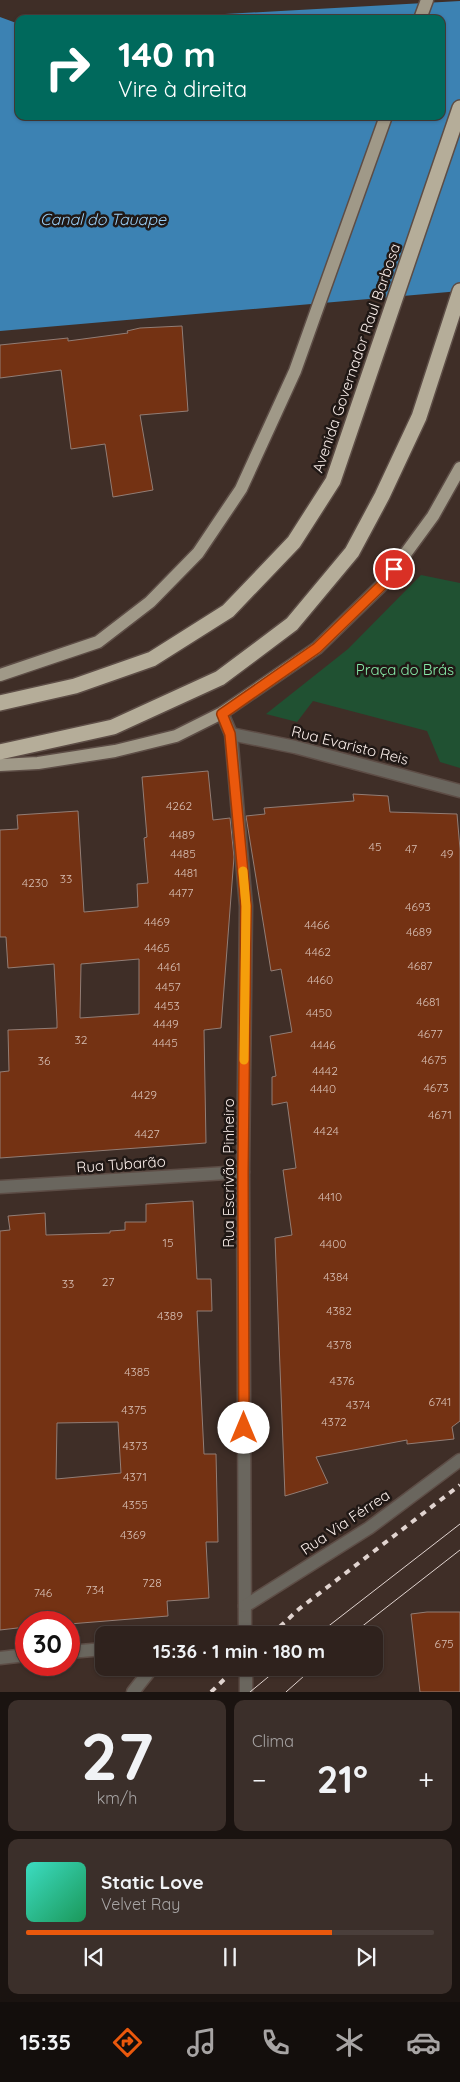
<!DOCTYPE html>
<html lang="pt">
<head>
<meta charset="utf-8">
<style>
  :root { --surface:#2f221d; --page:#3b2f2a; --text:#f1f3f6; --muted:#a7a4a4; --line:#4a3f3b; --accent:#ea580c }
  body { margin:0; font-family:Quicksand,sans-serif; background:var(--page); color:var(--text); height:100vh; display:flex; flex-direction:column; font-size:19px; white-space:nowrap }
  * { box-sizing:border-box; margin:0 }
  p { font-size:16px; color:var(--muted) }
  .icon { flex:none; width:28px; height:28px; fill:none; stroke:currentColor; stroke-width:2; stroke-linecap:round; stroke-linejoin:round }
  .map { position:relative; height:1692px; overflow:hidden }
  .side { display:flex; flex-direction:column; gap:8px; padding:8px; background:#1a1310; flex:1 }
  .side>* { flex:none }
  .banner { position:absolute; left:15px; top:15px; width:430px; height:105px; border-radius:10px; box-shadow:0 1px 4px #0004,0 0 0 1px var(--line); background:#00695c; color:#fff; overflow:hidden }
  .speed { position:absolute; left:15px; top:1611px; display:flex; gap:10px; font-size:25px; font-weight:700; text-align:center }
  .speed>* { display:grid; place-content:center; width:65px; height:65px; border-radius:50%; background:var(--surface); box-shadow:0 1px 4px #0004,0 0 0 1px var(--line); line-height:1 }
  .speed .limit { border:8px solid #d22; background:#fff; color:#111 }
  .pin { position:absolute; display:grid; place-items:center; width:42px; height:42px; color:#fff; margin:-21px; border:2px solid #fff; border-radius:50%; box-shadow:0 1px 5px #0007 }
  .me { position:absolute; width:55px; margin:-28px; rotate:0deg; stroke-linejoin:round; filter:drop-shadow(0 0 4px #0008) }
  .turn { display:flex; align-items:center; gap:18px; height:105px; padding:0 20px; font-size:22px }
  .turn .icon { width:65px; height:65px; stroke-width:2.5 }
  .turn b { display:block; font-size:35px; line-height:42px }
  .big { font-size:38px; font-weight:700; line-height:1.1 }
  .side .card { flex:1; display:flex; flex-direction:column; justify-content:center; gap:8px; min-width:0; padding:0 18px; border-radius:10px; background:var(--page) }
  .side .dial { align-items:center; gap:0 }
  .dial b { font-size:65px; line-height:1 }
  .song { display:flex; align-items:center; gap:15px }
  .cover { width:60px; height:60px; border-radius:8px; background:linear-gradient(135deg,hsl(170 70% 55%),hsl(150 70% 35%)) }
  .played { height:5px; border-radius:2px; background:linear-gradient(90deg,var(--accent) 75%,var(--line) 75%) }
  .keys { display:flex; justify-content:space-around; direction:ltr }
  .heat { display:flex; justify-content:space-between; align-items:center; font-size:28px; direction:ltr }
  .side .tiles { flex:1; display:grid; gap:8px; grid-template-columns:1fr 1fr }
  .card:last-child { grid-column:span 2 }
  .trip { position:absolute; left:95px; top:1626px; width:288px; height:50px; border-radius:10px; background:var(--surface); box-shadow:0 1px 4px #0004,0 0 0 1px var(--line); font-weight:700; line-height:50px; text-align:center }
  .tab-bar { display:flex; height:80px; justify-content:space-around; align-items:center; background:#130e0c; color:var(--muted) }
  .tab-bar .icon { width:35px; height:35px }
  .tab-bar .active { color:var(--accent) }
  .tab-bar b { font-size:22px; color:var(--text) }
  .map>svg:first-child { display:block }
</style>
</head>
<body>
<div class="map">
<svg width="460" height="1692" viewBox="0 0 460 1692">
  <rect width="100%" height="100%" fill="#3f2e27"/>
  <polygon fill="#205132" points="421,575 460,583 460,768 440,762 427,731 313,701 297,722 266,714 348,649"/>
  <polygon fill="#3c82b3" points="460,1 460,291 0,331 0,17 19,24 19,116 441,116 441,19 136,19"/>
  <g fill="#743213" stroke="#927d75" fill-rule="evenodd">
    <polygon points="182,326 188,411 140,415 153,490 113,497 105,444 71,449 61,370 0,378 0,345 68,338 68,341 128,333 127,331 140,328"/>
    <path d="M 208,771 L 213,820 L 230,818 L 234,857 L 221,1028 L 204,1030 L 206,1143 L 0,1158 L 0,1072 L 9,1071 L 8,1030 L 57,1028 L 57,1022 L 54,964 L 8,968 L 6,937 L 0,937 L 0,830 L 18,829 L 17,815 L 78,811 L 84,912 L 138,907 L 137,884 L 148,883 L 144,838 L 147,837 L 142,777 ZM 139,959 L 139,1014 L 80,1018 L 81,964 Z"/>
    <polygon points="353,794 388,796 390,812 457,814 460,849 460,1421 452,1427 454,1439 407,1444 407,1440 316,1457 328,1483 285,1496 275,1238 292,1235 283,1170 296,1168 287,1102 272,1105 272,1077 276,1076 270,1036 292,1032 281,969 271,971 246,816 265,814 264,808 354,801"/>
    <path d="M 193,1201 L 197,1279 L 211,1279 L 212,1311 L 197,1311 L 204,1454 L 216,1454 L 218,1542 L 206,1542 L 209,1598 L 167,1601 L 168,1616 L 69,1624 L 69,1622 L 26,1622 L 26,1627 L 0,1630 L 0,1231 L 10,1230 L 8,1216 L 45,1213 L 46,1235 L 110,1233 L 110,1231 L 125,1230 L 125,1222 L 146,1222 L 146,1204 ZM 118,1422 L 121,1473 L 56,1479 L 57,1423 Z"/>
    <polygon points="427,1612 460,1612 460,1692 420,1692 411,1614"/>
  </g>
  <g fill="none" stroke-linecap="round" stroke-linejoin="round">
    <g stroke="#5d4d46" stroke-width="15">
      <g id="minor">
        <polyline points="222,713 231,734 246,906 243,1172 245,1635"/>
        <polyline points="231,734 295,747 460,791"/>
        <polyline points="0,1187 243,1172"/>
        <polyline points="245,1606 369,1528 460,1460"/>
        <polyline points="69,1652 104,1649"/>
        <polyline points="0,1658 26,1655"/>
        <polyline points="246,1668 246,1692"/>
        <polyline points="133,1692 152,1668"/>
      </g>
    </g>
    <g stroke="#5d4d46" stroke-width="15">
      <g id="major">
        <polyline points="420,19 427,0"/>
        <polyline points="0,675 98,642 150,602 198,553 241,489 295,371 386,116"/>
        <polyline points="0,765 38,763 115,751 176,736 222,713 317,648 384,583 433,516 460,468"/>
      </g>
    </g>
    <g stroke="#5d4d46" stroke-width="18">
      <g id="highway">
        <polyline points="0,703 75,686 152,659 228,611 294,542 333,481 460,108"/>
        <polyline points="0,752 113,727 220,678 292,624 352,552 382,496 419,417 460,291"/>
      </g>
    </g>
    <use href="#minor" stroke="#6a665e" stroke-width="12"/>
    <use href="#major" stroke="#a09988" stroke-width="12"/>
    <use href="#highway" stroke="#b5ad99" stroke-width="15"/>
    <g stroke="#e1d4d0" stroke-width="1">
      <polyline points="317,1635 460,1524"/>
      <polyline points="351,1635 460,1550"/>
      <polyline points="250,1692 279,1668"/>
      <polyline points="286,1692 313,1668"/>
    </g>
    <g stroke="#e1d4d0" stroke-width="4" stroke-dasharray="6 6" stroke-linecap="butt">
      <polyline points="271,1635 299,1609 460,1485"/>
      <polyline points="211,1692 236,1668"/>
    </g>
  </g>
  <g fill="none" stroke-linecap="round" stroke-linejoin="round">
    <g stroke="#983908" stroke-width="12">
      <polyline id="route" points="244,1428 243,1172 246,906 230,734 222,714 317,648 384,583 394,569"/>
    </g>
    <use href="#route" stroke="#ea580c" stroke-width="9"/>
    <polyline stroke="#f59e0b" stroke-width="9" points="243,871 246,906 244,1060"/>
  </g>
  <g text-anchor="middle" dominant-baseline="central" stroke-width="5" stroke-linejoin="round" paint-order="stroke">
    <g font-size="12" fill="#d8bfb4">
      <text x="179" y="805">4262</text>
      <text x="182" y="834">4489</text>
      <text x="375" y="846">45</text>
      <text x="411" y="848">47</text>
      <text x="183" y="853">4485</text>
      <text x="447" y="853">49</text>
      <text x="186" y="872">4481</text>
      <text x="66" y="878">33</text>
      <text x="35" y="882">4230</text>
      <text x="181" y="892">4477</text>
      <text x="418" y="906">4693</text>
      <text x="157" y="921">4469</text>
      <text x="317" y="924">4466</text>
      <text x="419" y="931">4689</text>
      <text x="157" y="947">4465</text>
      <text x="318" y="951">4462</text>
      <text x="420" y="965">4687</text>
      <text x="169" y="966">4461</text>
      <text x="320" y="979">4460</text>
      <text x="168" y="986">4457</text>
      <text x="428" y="1001">4681</text>
      <text x="167" y="1005">4453</text>
      <text x="319" y="1012">4450</text>
      <text x="166" y="1023">4449</text>
      <text x="430" y="1033">4677</text>
      <text x="81" y="1039">32</text>
      <text x="165" y="1042">4445</text>
      <text x="323" y="1044">4446</text>
      <text x="434" y="1059">4675</text>
      <text x="44" y="1060">36</text>
      <text x="325" y="1070">4442</text>
      <text x="436" y="1087">4673</text>
      <text x="323" y="1088">4440</text>
      <text x="144" y="1094">4429</text>
      <text x="440" y="1114">4671</text>
      <text x="326" y="1130">4424</text>
      <text x="147" y="1133">4427</text>
      <text x="330" y="1196">4410</text>
      <text x="168" y="1242">15</text>
      <text x="333" y="1243">4400</text>
      <text x="336" y="1276">4384</text>
      <text x="108" y="1281">27</text>
      <text x="68" y="1283">33</text>
      <text x="339" y="1310">4382</text>
      <text x="170" y="1315">4389</text>
      <text x="339" y="1344">4378</text>
      <text x="137" y="1371">4385</text>
      <text x="342" y="1380">4376</text>
      <text x="440" y="1401">6741</text>
      <text x="358" y="1404">4374</text>
      <text x="134" y="1409">4375</text>
      <text x="334" y="1421">4372</text>
      <text x="135" y="1445">4373</text>
      <text x="135" y="1476">4371</text>
      <text x="135" y="1504">4355</text>
      <text x="133" y="1534">4369</text>
      <text x="152" y="1582">728</text>
      <text x="95" y="1589">734</text>
      <text x="43" y="1592">746</text>
      <text x="444" y="1643">675</text>
    </g>
    <g font-size="15" fill="#faeeea" stroke="#201815">
      <text transform="translate(356 358) rotate(-71)">Avenida Governador Raul Barbosa</text>
      <text transform="translate(350 745) rotate(14)">Rua Evaristo Reis</text>
      <text transform="translate(121 1164) rotate(-4)">Rua Tubarão</text>
      <text transform="translate(228 1173) rotate(-90)">Rua Escrivão Pinheiro</text>
      <text transform="translate(345 1522) rotate(-34)">Rua Via Férrea</text>
    </g>
    <g font-size="15" fill="#86eaa8" stroke="#201815">
      <text x="405" y="669">Praça do Brás</text>
    </g>
    <g font-size="16" font-style="italic" fill="#99cef6" stroke="#201815">
      <text x="103" y="219">Canal do Tauape</text>
    </g>
  </g>
</svg>
<div class="speed"><div class="limit">30</div></div>
<div class="pin" style="left:394px;top:569px;background:#d93025"><svg class="icon" aria-label="arrive" viewBox="0 0 24 24"><path d="M6 21V4h12l-3 4 3 4H6"/></svg></div>
<svg class="me" style="left:244px;top:1428px" viewBox="-20 -20 40 40"><circle r="19" fill="#fff"/><path d="M0-13L10 11 0 6-10 11z" fill="#ea580c"/></svg>
<div class="trip">15:36 · 1 min · 180 m</div>
<div class="banner">
<div class="turn"><svg class="icon" aria-label="right" viewBox="0 0 24 24"><path d="M7 20v-9h11M14 6l5 5-5 5"/></svg><div><b>140 m</b>Vire à direita</div></div>
</div>
</div>
<section class="side">
<div class="tiles">
<div class="card dial"><b>27</b><p>km/h</p></div>
<div class="card"><p>Clima</p>
<div class="heat"><a>−</a><b class="big">21°</b><a>+</a></div>
</div>
<div class="card">
<div class="song"><i class="cover"></i><div><b>Static Love</b><p>Velvet Ray</p></div></div>
<div class="played"></div>
<div class="keys"><svg class="icon" aria-label="previous" viewBox="0 0 24 24"><path d="M18 5L8 12l10 7zM5 5v14"/></svg><svg class="icon" aria-label="pause" viewBox="0 0 24 24"><path d="M8 5v14M16 5v14"/></svg><svg class="icon" aria-label="next" viewBox="0 0 24 24"><path d="M6 5l10 7-10 7zM19 5v14"/></svg></div>
</div>
</div>
</section>
<nav class="tab-bar">
<b>15:35</b>
<svg class="icon active" aria-label="directions" viewBox="0 0 24 24"><path d="M12 3l9 9-9 9-9-9zM9 14v-3h6M13 9l2 2-2 2"/></svg>
<svg class="icon" aria-label="music" viewBox="0 0 24 24"><path d="M9 18V5l10-2v13"/><circle cx="6" cy="18" r="3"/><circle cx="16" cy="16" r="3"/></svg>
<svg class="icon" aria-label="phone" viewBox="0 0 24 24"><path d="M5 4h4l2 5-3 2q2 4 5 5l2-3 5 2v4C11 20 4 13 5 4z"/></svg>
<svg class="icon" aria-label="climate" viewBox="0 0 24 24"><path d="M12 3v18M4 7l16 10M4 17L20 7"/></svg>
<svg class="icon" aria-label="car" viewBox="0 0 24 24"><path d="M5 17H2v-5l4-1 3-4h7l3 4 3 1v5h-3M9 17h6M6 11h13"/><circle cx="7" cy="17" r="2"/><circle cx="17" cy="17" r="2"/></svg>
</nav>
</body>
</html>
